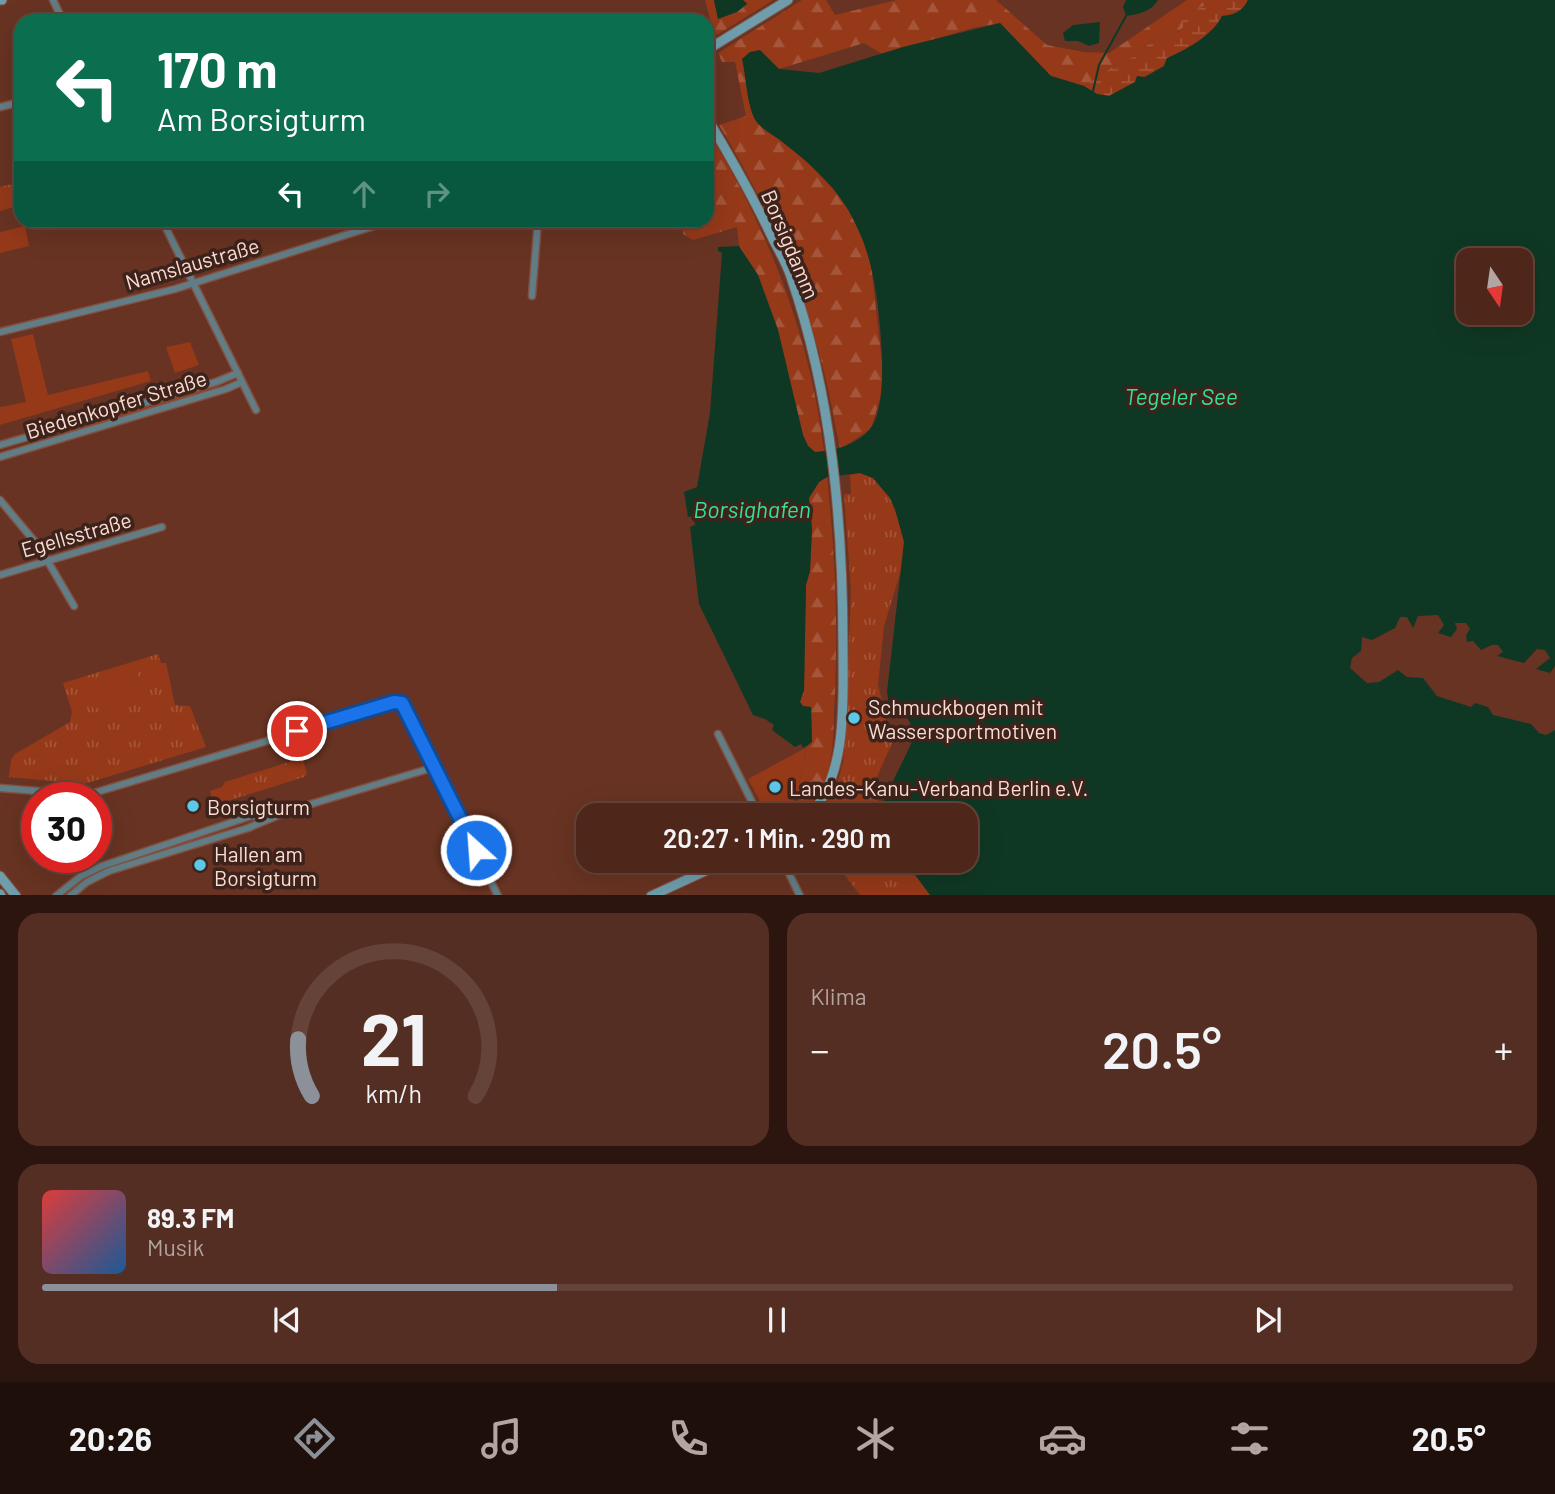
<!DOCTYPE html>
<html lang="de">
<head>
<meta charset="utf-8">
<style>
  :root { --surface:#4e261a; --page:#552e23; --text:#f1f3f6; --muted:#b3a5a2; --line:#654339; --accent:#8c9099 }
  body { margin:0; font-family:Barlow,sans-serif; background:var(--page); color:var(--text); height:100vh; display:flex; flex-direction:column; font-size:26px; white-space:nowrap }
  * { box-sizing:border-box; margin:0 }
  p { font-size:23px; color:var(--muted) }
  .icon { flex:none; width:38px; height:38px; fill:none; stroke:currentColor; stroke-width:2; stroke-linecap:round; stroke-linejoin:round }
  .map { position:relative; height:895px; overflow:hidden }
  .sheet { display:flex; flex-direction:column; gap:18px; padding:18px; background:#2b150e; flex:1 }
  .sheet>* { flex:none }
  .top-card { position:absolute; left:14px; top:14px; width:700px; height:214px; border-radius:21px; box-shadow:0 7px 28px #0002,0 0 0 2px var(--line); background:#0b6e4f; color:#fff; overflow:hidden }
  .needle { width:46px; rotate:167deg }
  .buttons { position:absolute; left:1456px; top:248px; display:grid; gap:14px }
  .buttons a { display:grid; place-items:center; width:77px; height:77px; border-radius:14px; background:var(--surface); box-shadow:0 7px 28px #0002,0 0 0 2px var(--line); font-size:35px }
  .speed { position:absolute; left:21px; top:782px; display:flex; gap:14px; font-size:35px; font-weight:700; text-align:center }
  .speed>* { display:grid; place-content:center; width:91px; height:91px; border-radius:50%; background:var(--surface); box-shadow:0 7px 28px #0002,0 0 0 2px var(--line); line-height:1 }
  .speed .limit { border:10px solid #d22; background:#fff; color:#111 }
  .pin { position:absolute; display:grid; place-items:center; width:60px; height:60px; color:#fff; margin:-30px; border:4px solid #fff; border-radius:50%; box-shadow:0 2px 7px #0007 }
  .me { position:absolute; width:77px; margin:-38px; rotate:334deg; stroke-linejoin:round; filter:drop-shadow(0 0 5px #0008) }
  .turn { display:flex; align-items:center; gap:24px; height:147px; padding:0 28px; font-size:32px }
  .turn .icon { width:91px; height:91px; stroke-width:2.5 }
  .turn b { display:block; font-size:49px; line-height:60px }
  .lanes { display:flex; align-items:center; height:66px; padding:0 28px; background:#0003; justify-content:center; gap:35px; direction:ltr }
  .lanes .off { opacity:.35 }
  .big { font-size:52px; font-weight:600; line-height:1.1 }
  .sheet .card { flex:1; display:flex; flex-direction:column; justify-content:center; gap:10px; min-width:0; padding:0 24px; border-radius:21px; background:var(--page) }
  .sheet .dial { align-items:center; gap:0 }
  .dial svg { height:182px; overflow:visible; fill:none; stroke:var(--line); stroke-width:7; stroke-linecap:round; text-anchor:middle }
  .dial text { fill:var(--text); stroke:none }
  .song { display:flex; align-items:center; gap:21px }
  .cover { width:84px; height:84px; border-radius:10px; background:linear-gradient(135deg,hsl(0 70% 55%),hsl(210 70% 35%)) }
  .played { height:7px; border-radius:4px; background:linear-gradient(90deg,var(--accent) 35%,var(--line) 35%) }
  .keys { display:flex; justify-content:space-around; direction:ltr }
  .heat { display:flex; justify-content:space-between; align-items:center; font-size:38px; direction:ltr }
  .sheet .tiles { flex:1; display:grid; gap:18px; grid-template-columns:1fr 1fr }
  .card:last-child { grid-column:span 2 }
  .trip { position:absolute; left:576px; top:803px; width:402px; height:70px; border-radius:21px; background:var(--surface); box-shadow:0 7px 28px #0002,0 0 0 2px var(--line); font-weight:600; line-height:70px; text-align:center }
  .tab-bar { display:flex; height:112px; justify-content:space-around; align-items:center; background:#1f0f0a; color:var(--muted) }
  .tab-bar .icon { width:49px; height:49px }
  .tab-bar .selected { color:var(--accent) }
  .tab-bar b { font-size:32px; color:var(--text) }
  .map>svg:first-child { display:block }
</style>
</head>
<body>
<div class="map">
<svg width="1555" height="896" viewBox="0 0 1555 896">
  <defs>
    <pattern id="grass-tufts" width="24" height="20" patternUnits="userSpaceOnUse" patternTransform="scale(1.75)"><rect width="24" height="20" fill="#953919"/><path d="M3 7l-1-3M5 7V3M7 7l1-3M15 17l-1-3M17 17v-4M19 17l1-3" fill="none" stroke="#a55539"/></pattern>
    <pattern id="forest-firs" width="22" height="20" patternUnits="userSpaceOnUse" patternTransform="scale(1.75)"><rect width="22" height="20" fill="#953919"/><path d="M5 1l3.5 6h-7zM16 11l3.5 6h-7z" fill="#a55539"/></pattern>
    <pattern id="wetland-marsh" width="20" height="14" patternUnits="userSpaceOnUse" patternTransform="scale(1.75)"><rect width="20" height="14" fill="#953919"/><path d="M1 5h8M5 5V1M11 12h8M15 12V8" fill="none" stroke="#a55539"/></pattern>
  </defs>
  <rect width="100%" height="100%" fill="#683322"/>
  <g fill="url(#grass-tufts)">
    <polygon points="21,182 21,205 0,211 0,187"/>
    <polygon points="214,385 218,387 217,390 64,436 63,430"/>
    <polygon points="860,473 873,478 890,498 902,529 904,542 901,570 884,626 878,684 886,720 882,731 889,733 892,743 872,788 881,806 881,815 818,816 837,785 843,762 845,745 851,591 844,494 851,494 850,475"/>
    <polygon points="158,654 161,663 166,663 175,705 190,706 206,747 84,784 9,777 11,760 15,754 70,722 72,712 63,683"/>
    <polygon points="299,759 303,760 307,774 304,777 221,803 220,800 213,802 210,791 222,787 225,782"/>
    <polygon points="834,861 905,861 930,895 860,895"/>
  </g>
  <g fill="url(#forest-firs)">
    <polygon points="705,0 714,0 718,18 737,12 747,3 743,0 773,0 717,35 712,27"/>
    <path d="M 802,0 L 826,0 L 835,15 L 897,0 L 996,0 L 1047,45 L 1084,52 L 1109,53 L 1187,0 L 1216,0 L 1183,16 L 1183,28 L 1173,34 L 1150,41 L 1141,55 C 1113,62 1107,73 1084,86 L 1051,76 L 1000,23 L 973,28 L 882,54 L 864,43 L 779,69 L 760,50 L 743,58 L 756,121 L 807,162 L 834,190 L 847,207 L 863,240 L 871,265 L 883,371 L 881,395 L 871,429 L 840,449 C 838,435 835,427 833,413 C 814,310 773,214 719,125 L 746,116 L 735,62 L 722,62 L 718,53 Z"/>
    <path d="M 707,130 C 769,230 810,336 824,451 L 815,452 L 808,446 L 803,435 L 778,330 L 758,275 L 739,246 L 737,227 L 693,240 L 683,234 L 684,221 L 707,220 Z"/>
    <path d="M 827,477 C 835,549 838,623 835,696 C 833,721 835,748 828,771 C 823,788 813,804 799,815 L 784,816 L 799,806 L 797,794 L 807,747 L 812,742 L 811,707 L 802,706 L 800,702 L 804,690 L 806,585 L 810,571 L 812,529 L 809,498 L 819,482 Z"/>
  </g>
  <path fill="url(#wetland-marsh)" d="M 1216,0 L 1248,0 C 1243,11 1234,15 1222,16 C 1213,35 1186,50 1167,58 L 1164,66 L 1109,96 L 1097,94 L 1084,86 C 1107,73 1113,62 1141,55 L 1150,41 L 1173,34 L 1183,28 L 1183,16 Z"/>
  <g fill="#953919">
    <polygon points="25,226 29,246 0,253 0,232"/>
    <polygon points="33,334 48,395 148,371 151,381 0,425 0,407 26,402 11,339"/>
    <polygon points="190,342 199,365 175,373 166,347"/>
    <polygon points="136,668 144,695 93,709 86,682"/>
    <polygon points="807,747 797,794 793,802 767,815 748,779"/>
  </g>
  <g fill="#0f3824" fill-rule="evenodd">
    <polygon points="714,0 743,0 747,4 737,12 718,19"/>
    <path d="M 1126,0 L 1158,0 C 1151,12 1139,14 1126,16 L 1123,7 Z"/>
    <path d="M 1248,0 L 1555,0 L 1555,666 L 1550,673 L 1536,669 L 1550,658 L 1545,650 L 1537,649 L 1524,663 L 1497,656 L 1503,652 L 1498,645 L 1492,645 L 1481,650 L 1473,641 L 1467,642 L 1466,635 L 1470,629 L 1466,623 L 1455,623 L 1457,629 L 1451,637 L 1438,633 L 1444,625 L 1438,615 L 1418,616 L 1413,628 L 1407,617 L 1400,617 L 1395,628 L 1372,640 L 1362,637 L 1361,651 L 1352,658 L 1350,668 L 1367,683 L 1379,682 L 1398,670 L 1407,677 L 1423,678 L 1437,696 L 1471,707 L 1475,703 L 1488,707 L 1493,715 L 1531,724 L 1539,733 L 1546,735 L 1555,730 L 1555,895 L 930,895 L 905,861 L 966,861 L 966,816 L 881,815 L 881,806 L 914,738 L 915,731 L 907,718 L 890,712 L 887,692 L 904,542 L 895,509 L 890,498 L 873,478 L 860,473 L 827,477 L 819,482 L 809,498 L 812,529 L 810,571 L 806,585 L 804,690 L 800,702 L 803,706 L 811,707 L 812,742 L 803,748 L 801,744 L 795,747 L 772,730 L 774,725 L 765,719 L 753,715 L 699,604 L 690,527 L 695,525 L 693,516 L 688,517 L 684,492 L 697,487 L 710,413 L 722,253 L 718,251 L 718,247 L 739,246 L 758,275 L 778,330 L 803,435 L 808,446 L 815,452 C 835,451 860,444 872,426 C 891,399 879,296 870,263 C 865,243 856,222 845,205 C 830,181 807,161 785,144 C 776,136 763,131 756,121 C 747,107 746,76 742,59 L 750,52 L 760,50 L 779,69 L 819,73 L 903,47 L 1000,23 L 1051,76 L 1084,86 L 1097,94 L 1109,96 L 1135,82 L 1137,76 L 1145,77 L 1164,66 L 1167,58 C 1186,50 1213,35 1222,16 C 1234,15 1243,11 1248,0 ZM 1468,261 L 1521,261 L 1521,313 L 1468,313 Z"/>
    <polygon points="1100,22 1099,43 1089,46 1078,41 1065,41 1063,33 1073,25"/>
  </g>
  <g fill="none" stroke-linecap="round" stroke-linejoin="round">
    <polyline stroke="#0f3824" stroke-width="2" points="1093,91 1099,65 1126,16"/>
    <g stroke="#835142" stroke-width="9">
      <g id="street">
        <polyline points="53,0 63,21"/>
        <polyline points="0,107 21,102"/>
        <polyline points="162,220 256,410"/>
        <polyline points="532,296 538,220"/>
        <polyline points="0,332 175,289 393,220"/>
        <polyline points="0,445 216,382 238,373"/>
        <polyline points="0,457 226,389 242,382"/>
        <polyline points="0,500 40,548 74,606"/>
        <polyline points="0,575 162,527"/>
        <polyline points="718,734 759,816"/>
        <polyline points="0,788 87,795 397,702 405,707 498,896"/>
        <polyline points="783,861 800,896"/>
        <polyline points="56,896 81,876 102,866 251,816 270,816"/>
        <polyline points="70,896 87,882 109,871 248,828 291,810 435,767"/>
      </g>
    </g>
    <g stroke="#835142" stroke-width="11">
      <g id="secondary">
        <polyline points="0,0 2,0"/>
        <polyline points="707,50 788,0"/>
        <path d="M 707,118 C 731,158 753,197 773,239 C 779,251 787,264 791,277 C 832,397 843,523 843,648 C 843,701 848,775 809,816"/>
        <polyline points="0,876 16,896"/>
        <polyline points="0,894 1,896"/>
        <polyline points="651,896 727,861"/>
      </g>
    </g>
    <use href="#street" stroke="#617e87" stroke-width="6"/>
    <use href="#secondary" stroke="#6e9eac" stroke-width="9"/>
  </g>
  <g fill="none" stroke-linecap="round" stroke-linejoin="round">
    <g stroke="#114b97" stroke-width="18">
      <polyline id="route" points="297,731 394,702 402,703 476,850"/>
    </g>
    <use href="#route" stroke="#1a73e8" stroke-width="12"/>
  </g>
  <g fill="#5ac8e6" stroke="#3c231c" stroke-width="2.5">
    <circle cx="854" cy="718" r="7"/>
    <circle cx="775" cy="787" r="7"/>
    <circle cx="193" cy="806" r="7"/>
    <circle cx="200" cy="865" r="7"/>
  </g>
  <g text-anchor="middle" dominant-baseline="central" stroke-width="7" stroke-linejoin="round" paint-order="stroke">
    <g font-size="21" fill="#fedcd1" stroke="#3c231c">
      <text transform="translate(791 244) rotate(67)">Borsigdamm</text>
      <text transform="translate(192 263) rotate(-16)">Namslaustraße</text>
      <text transform="translate(116 404) rotate(-17)">Biedenkopfer Straße</text>
      <text transform="translate(76 534) rotate(-16)">Egellsstraße</text>
    </g>
    <g font-size="21" fill="#fedcd1" stroke="#3c231c" text-anchor="start">
      <text x="868" y="706">Schmuckbogen mit<tspan x="868" dy="24">Wassersportmotiven</tspan></text>
      <text x="789" y="787">Landes-Kanu-Verband Berlin e.V.</text>
      <text x="207" y="806">Borsigturm</text>
      <text x="214" y="853">Hallen am<tspan x="214" dy="24">Borsigturm</tspan></text>
    </g>
    <g font-size="23" font-style="italic" fill="#32e396" stroke="#3c231c">
      <text x="1181" y="396">Tegeler See</text>
      <text x="752" y="509">Borsighafen</text>
    </g>
  </g>
</svg>
<div class="buttons">
<a><svg class="needle" viewBox="-14 -14 28 28"><path d="M0-13l5 13h-10z" fill="#e53935"/><path d="M0 13l5-13h-10z" fill="#b3a5a2"/></svg></a>
</div>
<div class="speed"><div class="limit">30</div></div>
<div class="pin" style="left:297px;top:731px;background:#d93025"><svg class="icon" aria-label="arrive" viewBox="0 0 24 24"><path d="M6 21V4h12l-3 4 3 4H6"/></svg></div>
<svg class="me" style="left:476px;top:850px" viewBox="-20 -20 40 40"><circle r="17" fill="#1a73e8" stroke="#fff" stroke-width="3"/><path d="M0-11L8 9 0 5-8 9z" fill="#fff"/></svg>
<div class="trip">20:27 · 1 Min. · 290 m</div>
<div class="top-card">
<div class="turn"><svg class="icon" aria-label="left" viewBox="0 0 24 24"><path d="M17 20v-9H6M10 6l-5 5 5 5"/></svg><div><b>170 m</b>Am Borsigturm</div></div>
<div class="lanes"><svg class="icon" aria-label="left" viewBox="0 0 24 24"><path d="M17 20v-9H6M10 6l-5 5 5 5"/></svg><svg class="icon off" aria-label="ahead" viewBox="0 0 24 24"><path d="M12 20V5M6 11l6-6 6 6"/></svg><svg class="icon off" aria-label="right" viewBox="0 0 24 24"><path d="M7 20v-9h11M14 6l5 5-5 5"/></svg></div>
</div>
</div>
<section class="sheet">
<div class="tiles">
<div class="card dial"><svg viewBox="0 0 100 80">
<path d="M14 69A42 42 0 1 1 86 69"/>
<path d="M14 69A42 42 0 0 1 8 44" stroke="#8c9099"/>
<text x="50" y="56" font-size="32" font-weight="700">21</text>
<text x="50" y="72" font-size="11">km/h</text>
</svg></div>
<div class="card"><p>Klima</p>
<div class="heat"><a>−</a><b class="big">20.5°</b><a>+</a></div>
</div>
<div class="card">
<div class="song"><i class="cover"></i><div><b>89.3 FM</b><p>Musik</p></div></div>
<div class="played"></div>
<div class="keys"><svg class="icon" aria-label="previous" viewBox="0 0 24 24"><path d="M18 5L8 12l10 7zM5 5v14"/></svg><svg class="icon" aria-label="pause" viewBox="0 0 24 24"><path d="M8 5v14M16 5v14"/></svg><svg class="icon" aria-label="next" viewBox="0 0 24 24"><path d="M6 5l10 7-10 7zM19 5v14"/></svg></div>
</div>
</div>
</section>
<nav class="tab-bar">
<b>20:26</b>
<svg class="icon selected" aria-label="directions" viewBox="0 0 24 24"><path d="M12 3l9 9-9 9-9-9zM9 14v-3h6M13 9l2 2-2 2"/></svg>
<svg class="icon" aria-label="music" viewBox="0 0 24 24"><path d="M9 18V5l10-2v13"/><circle cx="6" cy="18" r="3"/><circle cx="16" cy="16" r="3"/></svg>
<svg class="icon" aria-label="phone" viewBox="0 0 24 24"><path d="M5 4h4l2 5-3 2q2 4 5 5l2-3 5 2v4C11 20 4 13 5 4z"/></svg>
<svg class="icon" aria-label="climate" viewBox="0 0 24 24"><path d="M12 3v18M4 7l16 10M4 17L20 7"/></svg>
<svg class="icon" aria-label="car" viewBox="0 0 24 24"><path d="M5 17H2v-5l4-1 3-4h7l3 4 3 1v5h-3M9 17h6M6 11h13"/><circle cx="7" cy="17" r="2"/><circle cx="17" cy="17" r="2"/></svg>
<svg class="icon" aria-label="filters" viewBox="0 0 24 24"><path d="M4 7h16M4 17h16"/><circle cx="9" cy="7" r="2"/><circle cx="15" cy="17" r="2"/></svg>
<b>20.5°</b>
</nav>
</body>
</html>
